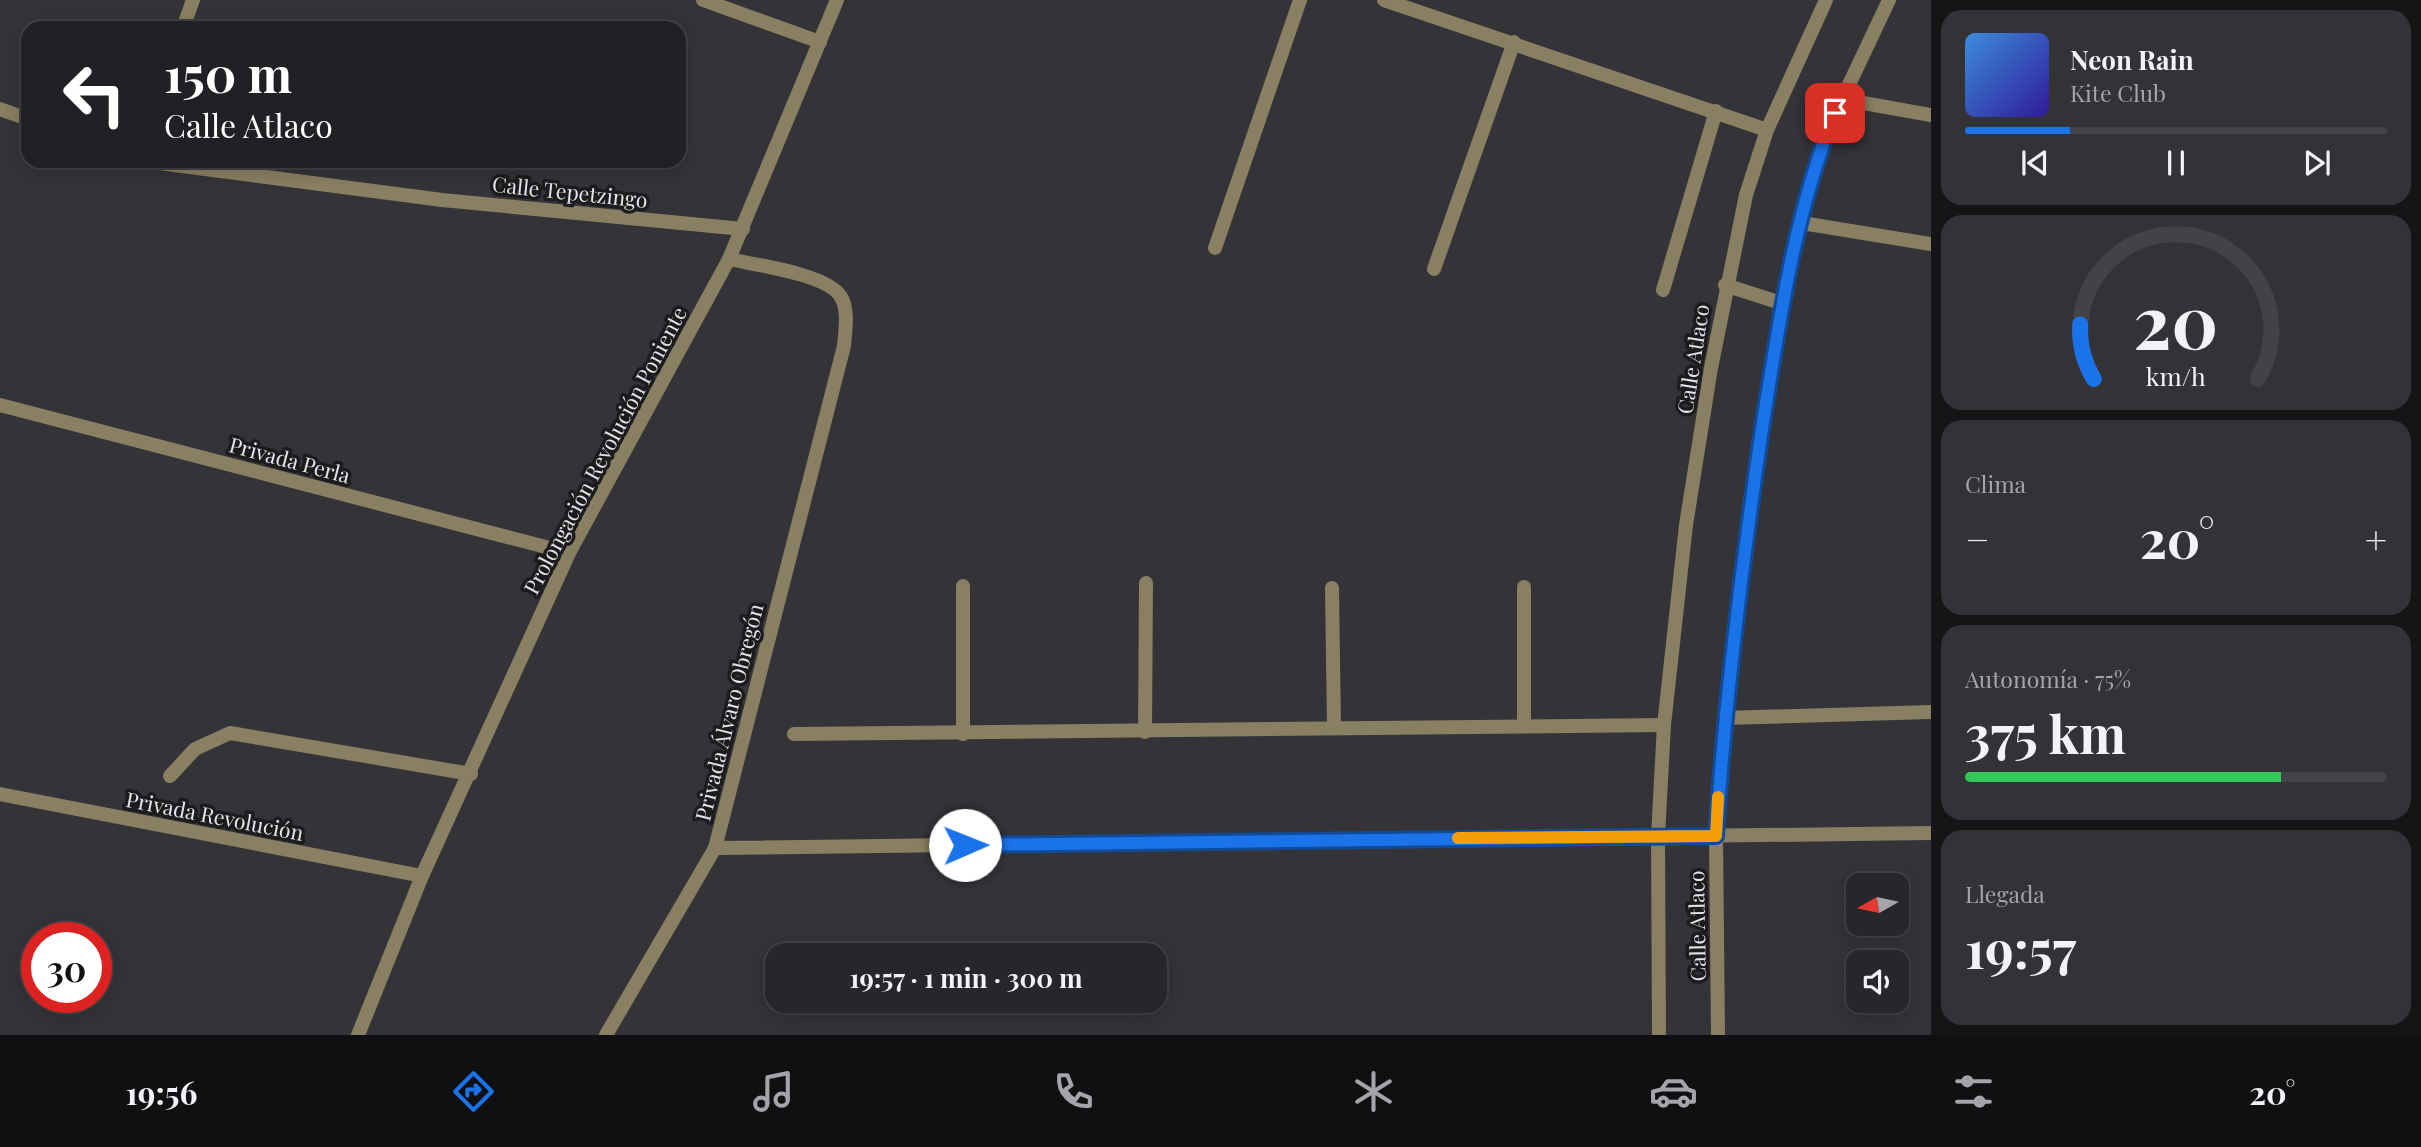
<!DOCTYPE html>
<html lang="es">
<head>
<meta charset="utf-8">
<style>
  :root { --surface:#27262a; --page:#333236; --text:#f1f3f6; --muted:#a4a5a8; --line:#434347; --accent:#1a73e8 }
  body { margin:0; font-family:"Playfair Display",serif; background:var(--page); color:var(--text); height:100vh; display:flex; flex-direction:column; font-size:26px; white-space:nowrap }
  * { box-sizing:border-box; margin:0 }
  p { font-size:23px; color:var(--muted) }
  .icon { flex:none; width:38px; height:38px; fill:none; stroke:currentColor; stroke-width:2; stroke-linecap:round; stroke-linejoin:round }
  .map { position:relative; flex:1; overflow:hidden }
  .drawer { display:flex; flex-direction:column; gap:10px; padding:10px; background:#151517; width:490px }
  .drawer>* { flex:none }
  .hud { position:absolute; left:21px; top:21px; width:665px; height:147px; border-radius:21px; box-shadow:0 4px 18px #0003,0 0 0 2px var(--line); background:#202124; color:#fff; overflow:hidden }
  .needle { width:46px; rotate:261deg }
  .buttons { position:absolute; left:1846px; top:873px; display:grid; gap:14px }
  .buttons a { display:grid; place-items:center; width:63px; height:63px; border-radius:14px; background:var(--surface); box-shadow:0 4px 18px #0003,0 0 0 2px var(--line); font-size:35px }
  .speed { position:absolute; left:21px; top:922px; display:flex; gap:14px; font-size:35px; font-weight:700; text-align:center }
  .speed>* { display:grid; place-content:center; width:91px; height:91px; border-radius:50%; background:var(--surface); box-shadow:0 4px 18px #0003,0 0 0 2px var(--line); line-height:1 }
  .speed .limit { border:10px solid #d22; background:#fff; color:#111 }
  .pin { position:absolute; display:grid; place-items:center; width:60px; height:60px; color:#fff; margin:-30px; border-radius:14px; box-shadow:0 4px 10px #0006 }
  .me { position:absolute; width:77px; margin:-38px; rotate:89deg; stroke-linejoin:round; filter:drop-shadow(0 0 5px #0008) }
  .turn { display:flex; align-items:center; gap:24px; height:147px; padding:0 28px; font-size:32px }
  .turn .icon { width:91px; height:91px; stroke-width:2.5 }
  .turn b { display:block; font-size:49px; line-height:60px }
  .big { font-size:52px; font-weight:700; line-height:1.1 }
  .drawer .tile { flex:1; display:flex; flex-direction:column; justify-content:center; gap:10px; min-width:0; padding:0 24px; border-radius:21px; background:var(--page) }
  .drawer .dial { align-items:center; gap:0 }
  .dial svg { height:182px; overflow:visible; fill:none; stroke:var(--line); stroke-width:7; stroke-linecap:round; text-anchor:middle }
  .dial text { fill:var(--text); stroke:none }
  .song { display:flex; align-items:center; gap:21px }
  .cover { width:84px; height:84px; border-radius:10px; background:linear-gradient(135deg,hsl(210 70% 55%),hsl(250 70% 35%)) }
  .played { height:7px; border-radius:4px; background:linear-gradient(90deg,var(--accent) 25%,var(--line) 25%) }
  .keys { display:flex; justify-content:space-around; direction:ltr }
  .heat { display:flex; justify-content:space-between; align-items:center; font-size:38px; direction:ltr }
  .charge { height:10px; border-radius:5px; background:linear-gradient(90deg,#34c759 75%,var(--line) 0) }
  .trip { position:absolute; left:765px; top:943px; width:402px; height:70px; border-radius:21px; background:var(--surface); box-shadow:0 4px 18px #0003,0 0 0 2px var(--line); font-weight:700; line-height:70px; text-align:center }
  .tabs { display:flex; height:112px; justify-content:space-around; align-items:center; background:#100f11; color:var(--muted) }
  .tabs .icon { width:49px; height:49px }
  .tabs .on { color:var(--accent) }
  .tabs b { font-size:32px; color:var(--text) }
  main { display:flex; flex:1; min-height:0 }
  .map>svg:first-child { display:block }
</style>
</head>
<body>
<main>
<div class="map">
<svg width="1931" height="1035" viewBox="0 0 1931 1035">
  <rect width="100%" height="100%" fill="#343338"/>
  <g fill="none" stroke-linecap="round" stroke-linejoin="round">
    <polyline stroke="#897f62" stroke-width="14" points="170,776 195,749 230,733 471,774"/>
    <g stroke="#897f62" stroke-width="14">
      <polyline points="703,0 820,42"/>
      <polyline points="1384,0 1767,130"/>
      <polyline points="183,28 193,0"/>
      <polyline points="1841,99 1931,115"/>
      <polyline points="0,109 28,119"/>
      <polyline points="144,161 442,200 743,229"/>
      <polyline points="1802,223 1931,244"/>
      <polyline points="1215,248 1300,0"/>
      <polyline points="1434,269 1514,42"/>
      <polyline points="1725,285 1781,303"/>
      <polyline points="1663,290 1716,111"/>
      <polyline points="0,405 569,553"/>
      <polyline points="963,586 963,734"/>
      <polyline points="1524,587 1524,725"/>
      <polyline points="1332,588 1334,728"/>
      <polyline points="1724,718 1931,712"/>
      <polyline points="1145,732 1146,583"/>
      <polyline points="794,734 1664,725"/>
      <polyline points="0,794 422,876"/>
      <polyline points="715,848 1931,833"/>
      <polyline points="358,1035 422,876 569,553 729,259 837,0"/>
      <path d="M 606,1035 L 715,848 L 844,346 C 845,332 849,310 841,297 C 828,274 755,265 729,259"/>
      <polyline points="1659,1035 1658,836 1664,725 1686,525 1711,368 1746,195 1767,130 1826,0"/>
      <polyline points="1718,1035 1716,836 1724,718 1744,551 1781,303 1814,174 1829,127 1889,0"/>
    </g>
  </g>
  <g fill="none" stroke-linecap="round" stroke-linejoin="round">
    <g stroke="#114b97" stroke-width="18">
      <path id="route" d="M 965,845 L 1716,836 C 1725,700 1742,565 1762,429 C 1779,323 1794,214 1835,113"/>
    </g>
    <use href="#route" stroke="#1a73e8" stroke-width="12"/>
    <polyline stroke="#f59e0b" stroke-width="12" points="1458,838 1716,836 1718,797"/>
  </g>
  <g text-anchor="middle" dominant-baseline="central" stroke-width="7" stroke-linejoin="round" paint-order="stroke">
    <g font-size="21" fill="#e5e4e8" stroke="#1c1b1e">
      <text transform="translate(570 191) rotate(6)">Calle Tepetzingo</text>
      <text transform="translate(1692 359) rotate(-81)">Calle Atlaco</text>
      <text transform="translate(604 450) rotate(-62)">Prolongación Revolución Poniente</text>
      <text transform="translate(290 459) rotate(15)">Privada Perla</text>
      <text transform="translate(728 712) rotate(-76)">Privada Álvaro Obregón</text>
      <text transform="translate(215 815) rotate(11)">Privada Revolución</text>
      <text transform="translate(1696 926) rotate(-91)">Calle Atlaco</text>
    </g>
  </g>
</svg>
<div class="buttons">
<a><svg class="needle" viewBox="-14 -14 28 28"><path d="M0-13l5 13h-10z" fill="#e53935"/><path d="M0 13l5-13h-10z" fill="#a4a5a8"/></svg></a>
<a><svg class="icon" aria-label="sound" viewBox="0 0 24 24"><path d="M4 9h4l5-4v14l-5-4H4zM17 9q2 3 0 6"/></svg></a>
</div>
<div class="speed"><div class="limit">30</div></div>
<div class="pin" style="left:1835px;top:113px;background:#d93025"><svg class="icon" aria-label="arrive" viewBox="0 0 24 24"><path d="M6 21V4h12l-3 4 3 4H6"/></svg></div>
<svg class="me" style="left:965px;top:845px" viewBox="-20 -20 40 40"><circle r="19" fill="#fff"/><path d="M0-13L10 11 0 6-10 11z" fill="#1a73e8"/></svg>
<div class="trip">19:57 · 1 min · 300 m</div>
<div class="hud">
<div class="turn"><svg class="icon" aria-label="left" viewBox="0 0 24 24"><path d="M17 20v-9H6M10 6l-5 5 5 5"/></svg><div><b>150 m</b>Calle Atlaco</div></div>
</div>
</div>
<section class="drawer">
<div class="tile">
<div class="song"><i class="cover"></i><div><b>Neon Rain</b><p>Kite Club</p></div></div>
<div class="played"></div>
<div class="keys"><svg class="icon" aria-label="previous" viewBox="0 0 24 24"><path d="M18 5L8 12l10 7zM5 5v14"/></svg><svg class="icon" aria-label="pause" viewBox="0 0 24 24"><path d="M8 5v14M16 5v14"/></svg><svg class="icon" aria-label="next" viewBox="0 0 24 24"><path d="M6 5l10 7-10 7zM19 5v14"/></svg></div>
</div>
<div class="tile dial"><svg viewBox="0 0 100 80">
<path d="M14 69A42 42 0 1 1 86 69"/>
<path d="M14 69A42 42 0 0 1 8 45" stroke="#1a73e8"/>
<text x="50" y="56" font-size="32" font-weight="700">20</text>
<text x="50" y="72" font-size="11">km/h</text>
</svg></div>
<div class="tile"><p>Clima</p>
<div class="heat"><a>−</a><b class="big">20°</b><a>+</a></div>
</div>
<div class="tile"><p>Autonomía · 75%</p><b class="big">375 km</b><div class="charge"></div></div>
<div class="tile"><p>Llegada</p><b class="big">19:57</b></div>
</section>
</main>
<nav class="tabs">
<b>19:56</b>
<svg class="icon on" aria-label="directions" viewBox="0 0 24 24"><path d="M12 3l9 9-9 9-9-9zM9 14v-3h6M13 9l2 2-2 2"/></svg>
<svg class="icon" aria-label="music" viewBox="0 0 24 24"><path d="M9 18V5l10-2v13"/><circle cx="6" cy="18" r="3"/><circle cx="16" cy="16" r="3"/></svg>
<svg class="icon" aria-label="phone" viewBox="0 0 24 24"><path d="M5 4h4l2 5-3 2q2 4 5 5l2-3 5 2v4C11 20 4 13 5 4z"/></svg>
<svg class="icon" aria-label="climate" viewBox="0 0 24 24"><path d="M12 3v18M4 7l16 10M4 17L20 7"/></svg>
<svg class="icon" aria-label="car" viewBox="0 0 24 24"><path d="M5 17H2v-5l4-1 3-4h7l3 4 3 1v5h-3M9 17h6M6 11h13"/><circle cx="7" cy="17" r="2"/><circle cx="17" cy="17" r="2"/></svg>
<svg class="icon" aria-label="filters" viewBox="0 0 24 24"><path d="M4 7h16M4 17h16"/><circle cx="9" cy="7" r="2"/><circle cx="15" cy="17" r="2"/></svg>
<b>20°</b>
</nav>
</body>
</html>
